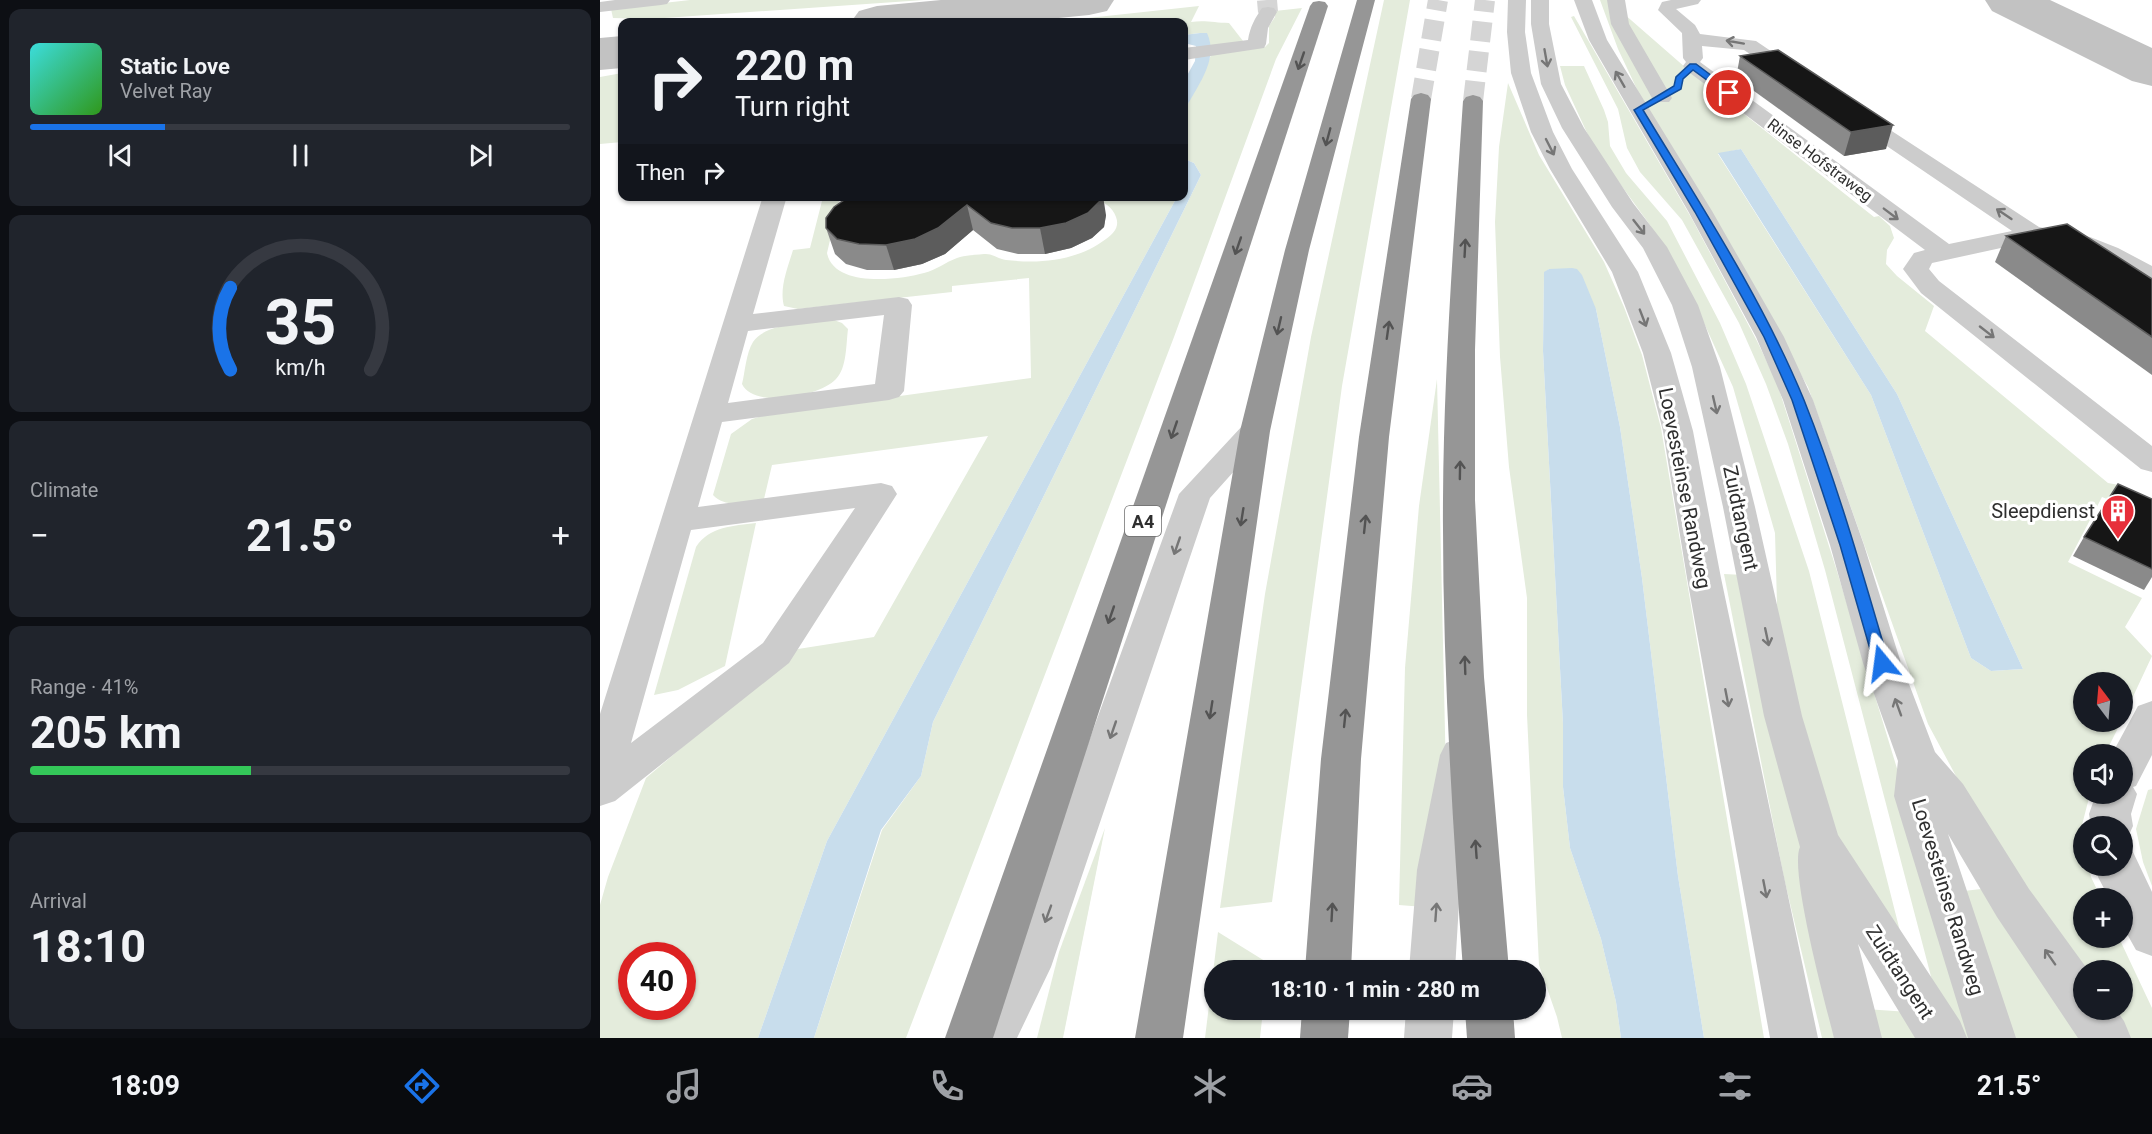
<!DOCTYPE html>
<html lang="en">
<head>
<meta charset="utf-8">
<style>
  :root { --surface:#171b24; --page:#20242c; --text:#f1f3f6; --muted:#9ea1a6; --line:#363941; --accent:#1a73e8 }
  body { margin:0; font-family:Roboto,sans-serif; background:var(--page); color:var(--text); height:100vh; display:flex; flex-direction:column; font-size:22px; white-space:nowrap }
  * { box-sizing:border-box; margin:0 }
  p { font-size:20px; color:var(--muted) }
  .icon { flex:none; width:33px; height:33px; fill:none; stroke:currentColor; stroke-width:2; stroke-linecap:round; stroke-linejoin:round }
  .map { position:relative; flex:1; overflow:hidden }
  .drawer { display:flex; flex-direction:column; gap:9px; padding:9px; background:#0d0f14; width:600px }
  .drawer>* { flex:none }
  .top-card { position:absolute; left:18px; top:18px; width:570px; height:183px; border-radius:12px; box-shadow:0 2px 4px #0004; background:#171b24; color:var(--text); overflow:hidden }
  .needle { width:39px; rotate:344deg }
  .fabs { position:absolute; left:1473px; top:672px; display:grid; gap:12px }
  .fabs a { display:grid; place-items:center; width:60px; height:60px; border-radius:50%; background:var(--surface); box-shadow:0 2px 4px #0004; font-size:30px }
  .speed { position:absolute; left:18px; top:942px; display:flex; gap:12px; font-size:30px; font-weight:700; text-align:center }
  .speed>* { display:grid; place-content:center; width:78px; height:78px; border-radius:50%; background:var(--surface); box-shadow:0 2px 4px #0004; line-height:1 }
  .speed .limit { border:9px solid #d22; background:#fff; color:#111 }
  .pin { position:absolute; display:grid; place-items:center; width:51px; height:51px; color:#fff; margin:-26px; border:3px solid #fff; border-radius:50%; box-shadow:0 2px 6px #0007 }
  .me { position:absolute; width:66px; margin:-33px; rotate:344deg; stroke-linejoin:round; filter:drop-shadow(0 0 4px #0008) }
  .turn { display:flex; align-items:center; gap:21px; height:126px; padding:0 18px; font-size:27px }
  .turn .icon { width:78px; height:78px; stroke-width:2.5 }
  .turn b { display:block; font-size:42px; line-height:51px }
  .then { display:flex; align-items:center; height:57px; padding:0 18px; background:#0003; gap:12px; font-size:22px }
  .big { font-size:45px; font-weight:700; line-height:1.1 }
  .drawer .tile { flex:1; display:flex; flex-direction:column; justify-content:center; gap:9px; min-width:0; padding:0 21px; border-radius:12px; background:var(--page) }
  .drawer .dial { align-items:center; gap:0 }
  .dial svg { height:156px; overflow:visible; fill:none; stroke:var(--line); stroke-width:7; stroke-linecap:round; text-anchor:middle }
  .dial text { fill:var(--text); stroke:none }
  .song { display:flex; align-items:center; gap:18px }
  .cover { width:72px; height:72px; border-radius:9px; background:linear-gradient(135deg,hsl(180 70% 55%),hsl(110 70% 35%)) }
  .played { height:6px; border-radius:3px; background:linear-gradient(90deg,var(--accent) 25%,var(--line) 25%) }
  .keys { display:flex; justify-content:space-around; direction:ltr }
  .heat { display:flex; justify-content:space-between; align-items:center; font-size:33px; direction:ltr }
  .charge { height:9px; border-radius:4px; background:linear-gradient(90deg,#34c759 41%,var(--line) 0) }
  .trip { position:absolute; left:604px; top:960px; width:342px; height:60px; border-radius:30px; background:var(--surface); box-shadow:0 2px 4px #0004; font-weight:700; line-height:60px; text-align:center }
  .tab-bar { display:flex; height:96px; justify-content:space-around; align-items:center; background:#090b0e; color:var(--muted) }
  .tab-bar .icon { width:42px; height:42px }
  .tab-bar .current { color:var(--accent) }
  .tab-bar b { font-size:27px; color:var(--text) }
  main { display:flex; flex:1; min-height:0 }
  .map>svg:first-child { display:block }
</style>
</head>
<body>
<main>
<section class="drawer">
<div class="tile">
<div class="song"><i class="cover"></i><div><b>Static Love</b><p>Velvet Ray</p></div></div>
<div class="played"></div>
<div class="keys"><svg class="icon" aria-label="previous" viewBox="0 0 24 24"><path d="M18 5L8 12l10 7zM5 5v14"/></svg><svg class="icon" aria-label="pause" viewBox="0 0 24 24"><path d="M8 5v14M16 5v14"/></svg><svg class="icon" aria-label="next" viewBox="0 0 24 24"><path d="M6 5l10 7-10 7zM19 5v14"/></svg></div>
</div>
<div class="tile dial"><svg viewBox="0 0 100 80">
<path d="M14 69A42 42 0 1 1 86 69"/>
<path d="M14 69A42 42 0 0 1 14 27" stroke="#1a73e8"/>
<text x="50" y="56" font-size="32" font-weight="700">35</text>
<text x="50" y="72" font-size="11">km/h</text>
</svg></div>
<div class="tile"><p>Climate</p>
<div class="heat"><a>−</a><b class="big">21.5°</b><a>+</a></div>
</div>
<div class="tile"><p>Range · 41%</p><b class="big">205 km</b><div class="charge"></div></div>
<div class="tile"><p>Arrival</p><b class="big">18:10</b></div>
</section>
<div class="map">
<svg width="1552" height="1038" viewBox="0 0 1552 1038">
  <rect width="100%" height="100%" fill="#fff"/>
  <g fill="#e4ecdc" fill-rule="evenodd">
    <polygon points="90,0 324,0 50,19 13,18 11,9"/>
    <polygon points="784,0 810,0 742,386 672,902 620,908 665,594 711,337"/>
    <path d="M 1000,0 L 1008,0 L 1086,68 L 1274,217 L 1279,216 L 1290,226 L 1294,238 L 1287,250 L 1286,264 L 1297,276 L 1334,306 L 1325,331 L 1508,483 L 1519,485 L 1552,517 L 1502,497 L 1468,562 L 1542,598 L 1525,627 L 1552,656 L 1523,718 L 1522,682 L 1484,682 L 1484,722 L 1521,722 L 1505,754 L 1484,754 L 1484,794 L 1490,794 L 1482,825 L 1484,866 L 1489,866 L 1491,877 L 1501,898 L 1484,898 L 1484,938 L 1519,938 L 1552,1008 L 1552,1038 L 1525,1038 L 1503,1010 L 1522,1010 L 1522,970 L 1484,970 L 1428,910 L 1328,724 L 1208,387 L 1043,102 L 1018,49 ZM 1141,149 L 1297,394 L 1423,669 L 1391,671 L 1371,658 L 1271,395 L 1118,154 Z"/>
    <path d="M 599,6 L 591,22 C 606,20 615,23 629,23 L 643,41 L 612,48 L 600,33 L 584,35 L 584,22 L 451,22 Z"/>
    <polygon points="702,8 676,59 574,337 306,1038 214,1038 282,830 321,776 333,722 601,175 594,163 584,159 584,112 612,53 665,47 669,43 669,26 675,17 675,11"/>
    <polygon points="974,16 1092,219 1157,341 1177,383 1236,568 1379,1038 1360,1038 1340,1011 1225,570 1188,444 1166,384 1139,323 1082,220 1040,172 1027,148 1018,109 971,17"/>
    <polygon points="960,66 984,66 1004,110 1008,122 1010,146 1026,173 1067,221 1120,323 1146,384 1209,571 1307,959 1234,841 1178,639 1175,533 1133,387 1104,323 1050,225 994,148 965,85"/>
    <polygon points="22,73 22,142 0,144 0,77"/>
    <polygon points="908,83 939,155 1004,262 1024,307 1042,355 1061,428 1164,1038 1104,1038 1078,876 1042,578 1020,427 996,309 949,269 944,273 943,351 963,724 963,787 970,848 1001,939 1016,1002 1021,1038 962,1038 957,1017 939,965 927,715 927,598 909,467 900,357 895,222 899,147"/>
    <path d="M 223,197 L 240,197 L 227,253 C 234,288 299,280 324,273 C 336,270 346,262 357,258 C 365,255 376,255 384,254 C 392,253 398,259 406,260 C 440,264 477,261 506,239 C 513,234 520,227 516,217 C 513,207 502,201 493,197 L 577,197 L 227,841 L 158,1038 L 0,1038 L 0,905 L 8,877 L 46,778 L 198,649 L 274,637 L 388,436 L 172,465 L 164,499 C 147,502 126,509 113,495 L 131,434 L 152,419 L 169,414 L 431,378 L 429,278 L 352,286 L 352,292 L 198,309 L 184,306 C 179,288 188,267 193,250 L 210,248 ZM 32,956 L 82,956 L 82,1006 L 32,1006 Z"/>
    <path d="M 234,320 L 242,323 L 248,329 C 246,344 247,368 236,379 C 219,397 154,409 142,384 C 145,372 146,353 153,342 C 166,322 211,323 234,320 Z"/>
    <polygon points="837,379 849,909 799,905 805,668 819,506"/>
    <path d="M 156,523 L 125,666 L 78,690 L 54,695 L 96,547 C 110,526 133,526 156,523 Z"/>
    <polygon points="1124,574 1144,575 1246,1038 1222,1038 1184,878"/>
    <polygon points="1552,789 1552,886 1543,862 1536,829 1548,790"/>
    <polygon points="505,828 463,1038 437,1038 459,952"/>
    <polygon points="1390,888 1495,1038 1402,1038 1355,892"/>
    <polygon points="618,932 668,963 667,970 615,970 615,1010 663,1010 660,1038 605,1038"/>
    <polygon points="1265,1009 1309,1012 1327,1038 1270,1038"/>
  </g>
  <g fill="#c8ddec">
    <path d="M 600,33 L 607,33 C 620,61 595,88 584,112 L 584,81 L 595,61 L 596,46 L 584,43 L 584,35 Z"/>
    <polygon points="1141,149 1297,394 1423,669 1391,671 1371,658 1271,395 1118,153"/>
    <polygon points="584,159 594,163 601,175 333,722 321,776 281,830 214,1038 158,1038 227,841 577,197 584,196 584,184 587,175"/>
    <polygon points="972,268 977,269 982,275 996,309 1020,427 1042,578 1078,876 1104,1038 1021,1038 1016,1002 1001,939 970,848 963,787 963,724 943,351 944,272 949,269"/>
  </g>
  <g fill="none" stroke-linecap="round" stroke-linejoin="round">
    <g fill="#c2c2c2" fill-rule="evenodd">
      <polygon points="341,0 514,0 507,11 489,15 418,22 251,22 259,11 277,6"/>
      <polygon points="1385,0 1450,0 1552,48 1552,86 1532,81 1392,11"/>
      <polygon points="22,36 22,68 0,70 0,38"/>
    </g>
    <polyline stroke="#d5d5d5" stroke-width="20" stroke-dasharray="20 10" stroke-linecap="butt" points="667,0 668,12"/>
    <g stroke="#d5d5d5" stroke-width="20" stroke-dasharray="20 10" stroke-linecap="butt">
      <polyline points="821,99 838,0"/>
      <polyline points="873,101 885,0"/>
    </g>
    <g fill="#ccc" fill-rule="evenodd">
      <polygon points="15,0 70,0 67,4 61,5 0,12 0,2"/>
      <polygon points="908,0 926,0 925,32 931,73 953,132 972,169 1038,272 1071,353 1093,431 1121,578 1218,1038 1170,1038 1087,578 1063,431 1043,353 1012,272 950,169 931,132 911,73 907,32"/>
      <path d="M 931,0 L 949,0 L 949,24 L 961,84 L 984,128 L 1033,203 L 1067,247 L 1098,305 L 1120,367 L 1155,507 L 1202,716 L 1238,835 L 1360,1021 L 1367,1038 L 1315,1038 L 1258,944 L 1282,1038 L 1234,1038 C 1226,1006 1189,870 1200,847 L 1164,716 L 1123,507 L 1092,367 L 1072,305 L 1043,248 L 1012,207 L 962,128 L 941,84 L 931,24 Z"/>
      <polygon points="974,0 992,0 1007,40 1112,211 1184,337 1213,400 1264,545 1301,663 1335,752 1363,784 1429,889 1488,970 1484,970 1484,1010 1516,1010 1524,1021 1531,1038 1478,1038 1397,917 1348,834 1416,1038 1368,1038 1294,796 1298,761 1263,663 1230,545 1183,400 1156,337 1088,211 989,40"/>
      <polygon points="1007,0 1025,0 1029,24 1072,98 1069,102 1055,102 1052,98 1011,24"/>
      <polygon points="1071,0 1101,0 1098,4 1076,9 1095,25 1100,34 1156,41 1205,74 1208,78 1205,82 1191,82 1144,50 1102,46 1103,58 1100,62 1349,244 1412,231 1244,117 1241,113 1244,109 1251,107 1258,109 1439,227 1490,237 1518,248 1552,266 1552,285 1543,282 1487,252 1450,243 1433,241 1332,263 1329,269 1339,281 1552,446 1552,472 1541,469 1321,293 1303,269 1314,253 1325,250 1086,70 1083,66 1086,62 1083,58 1082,33 1058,10 1062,2"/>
      <path d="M 668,7 L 674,8 L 677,12 L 668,28 L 666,44 L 664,48 L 584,60 L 584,48 L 648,40 C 650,27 655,18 662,8 Z"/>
      <path d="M 163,196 L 187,196 L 153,314 L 299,297 L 308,299 L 312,305 L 304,391 L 299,397 L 289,400 L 122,422 L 98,507 L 281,483 L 292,486 L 297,494 L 189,663 L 15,801 L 0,806 L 0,714 ZM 284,315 L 275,384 L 128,403 L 148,331 ZM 255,508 L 163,643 L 31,743 L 91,530 Z"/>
      <polygon points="655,421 666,424 670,431 610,498 451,967 417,1038 368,1038 415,944 579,494 644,424"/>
      <polygon points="1552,701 1552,755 1536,786 1533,787 1537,794 1531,814 1533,826 1527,839 1522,841 1522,826 1491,826 1489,814 1496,794 1522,794 1522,754 1512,754 1538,706"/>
      <polygon points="860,738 874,743 880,755 861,870 855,970 809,970 817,870 840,755 846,743"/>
      <polygon points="1522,848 1533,852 1552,892 1552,956 1536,950 1522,925 1522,898 1509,898 1498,877 1497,866 1522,866"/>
      <polygon points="806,1010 854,1010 852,1038 804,1038"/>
    </g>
    <g fill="#969696" fill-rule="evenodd">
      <polygon points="757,0 775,0 709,250 670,431 583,1038 535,1038 640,431 685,250"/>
      <polygon points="719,1 725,2 728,6 393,1038 345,1038 710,6 713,2"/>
      <polygon points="821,93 828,95 831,99 789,437 761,759 751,970 705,970 721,759 759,437 811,99 814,95"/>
      <path d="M 873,95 L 880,97 L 883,101 L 875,350 L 875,500 L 884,677 L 909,970 L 863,970 C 852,813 842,656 843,499 C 844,366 854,234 863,101 L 866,97 Z"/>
      <polygon points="702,1010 750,1010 748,1038 700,1038"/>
      <polygon points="865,1010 913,1010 915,1038 867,1038"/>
    </g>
  </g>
  <g fill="#8a8a8a">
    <polygon points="1140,56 1286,149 1244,156 1136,78"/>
    <polygon points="250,196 506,215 504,227 492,238 471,248 445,254 418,254 397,249 373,230 345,254 322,264 294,270 267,270 246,264 235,254 226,228"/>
    <polygon points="1406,236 1552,279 1552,375 1395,262"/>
    <polygon points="1552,499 1552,577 1544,590 1473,556 1484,537"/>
  </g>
  <g fill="#5c5c5c">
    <polygon points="1293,125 1286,149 1244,156 1251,132"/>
    <polygon points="500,196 503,196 506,215 504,227 492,238 471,248 445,254 440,228"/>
    <polygon points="367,205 373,230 345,254 322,264 294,270 286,245"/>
  </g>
  <g fill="#161616" stroke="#5c5c5c" stroke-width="1.5">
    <polygon points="1178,50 1293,125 1251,132 1140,56"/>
    <polygon points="250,196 500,196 500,201 488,213 466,223 440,228 412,228 391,223 367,205 338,228 315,239 286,245 259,244 237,239 226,228 226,218 234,207"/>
    <polygon points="1467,224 1552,279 1552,337 1406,236"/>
    <polygon points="1518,484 1552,499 1552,569 1484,537"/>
  </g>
  <defs><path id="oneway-shaft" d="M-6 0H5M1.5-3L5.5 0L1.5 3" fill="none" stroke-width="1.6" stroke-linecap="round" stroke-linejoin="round" transform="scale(1.5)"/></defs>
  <g stroke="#767676">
    <use href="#oneway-shaft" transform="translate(1135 42) rotate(-170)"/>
    <use href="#oneway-shaft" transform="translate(946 58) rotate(80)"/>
    <use href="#oneway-shaft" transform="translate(1020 79) rotate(-120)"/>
    <use href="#oneway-shaft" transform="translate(950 147) rotate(63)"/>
    <use href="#oneway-shaft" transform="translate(1291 214) rotate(37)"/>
    <use href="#oneway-shaft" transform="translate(1404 214) rotate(-146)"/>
    <use href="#oneway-shaft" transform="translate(1039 227) rotate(52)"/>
    <use href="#oneway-shaft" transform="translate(1043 318) rotate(69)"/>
    <use href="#oneway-shaft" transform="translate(1387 332) rotate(38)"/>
    <use href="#oneway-shaft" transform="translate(1115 405) rotate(77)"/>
    <use href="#oneway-shaft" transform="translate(577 546) rotate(109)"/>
    <use href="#oneway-shaft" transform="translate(1167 637) rotate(78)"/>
    <use href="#oneway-shaft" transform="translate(1127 698) rotate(79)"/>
    <use href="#oneway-shaft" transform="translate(1298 707) rotate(-110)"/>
    <use href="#oneway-shaft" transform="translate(513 730) rotate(109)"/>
    <use href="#oneway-shaft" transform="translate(1165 889) rotate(79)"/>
    <use href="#oneway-shaft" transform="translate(836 912) rotate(-86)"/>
    <use href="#oneway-shaft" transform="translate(448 914) rotate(110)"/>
    <use href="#oneway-shaft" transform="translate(1450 957) rotate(-125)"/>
  </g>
  <g stroke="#535353">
    <use href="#oneway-shaft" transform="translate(701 61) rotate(109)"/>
    <use href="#oneway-shaft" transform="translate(728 137) rotate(105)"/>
    <use href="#oneway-shaft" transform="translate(638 246) rotate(109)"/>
    <use href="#oneway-shaft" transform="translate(865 248) rotate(-87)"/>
    <use href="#oneway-shaft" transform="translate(679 326) rotate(103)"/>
    <use href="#oneway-shaft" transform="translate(788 330) rotate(-82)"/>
    <use href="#oneway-shaft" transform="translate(574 430) rotate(109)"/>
    <use href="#oneway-shaft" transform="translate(860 470) rotate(-89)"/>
    <use href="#oneway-shaft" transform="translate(642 517) rotate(99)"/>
    <use href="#oneway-shaft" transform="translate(765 524) rotate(-84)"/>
    <use href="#oneway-shaft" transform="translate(511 615) rotate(109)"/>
    <use href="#oneway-shaft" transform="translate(865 665) rotate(-92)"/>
    <use href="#oneway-shaft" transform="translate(611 710) rotate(99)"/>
    <use href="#oneway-shaft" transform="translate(745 718) rotate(-84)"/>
    <use href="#oneway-shaft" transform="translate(876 849) rotate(-94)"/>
    <use href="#oneway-shaft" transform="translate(732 912) rotate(-87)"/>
  </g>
  <path fill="#1a73e8" stroke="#114b97" stroke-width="1.5" d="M 1090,64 L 1096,64 L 1132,91 L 1132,94 L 1126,94 L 1093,70 L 1083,79 L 1081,89 L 1043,110 C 1100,204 1162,298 1204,400 C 1238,485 1263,575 1289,663 L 1287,667 L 1276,667 L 1274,663 L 1240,545 L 1192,400 L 1164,337 L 1095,212 L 1034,110 L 1074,86 L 1076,77 Z"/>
  <defs>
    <g id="building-pin" transform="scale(1.725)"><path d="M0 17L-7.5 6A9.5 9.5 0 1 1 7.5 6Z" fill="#e72f3a" stroke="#fff"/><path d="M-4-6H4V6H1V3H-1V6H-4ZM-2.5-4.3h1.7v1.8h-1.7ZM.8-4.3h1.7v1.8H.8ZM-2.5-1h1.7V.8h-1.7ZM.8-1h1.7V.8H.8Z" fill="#fff"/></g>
  </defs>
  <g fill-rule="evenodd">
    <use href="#building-pin" x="1518" y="511"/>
  </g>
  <g text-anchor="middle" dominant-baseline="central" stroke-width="6" stroke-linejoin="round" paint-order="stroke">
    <g font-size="16" fill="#2f2f2f" stroke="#fff">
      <text transform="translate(1220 160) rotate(37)">Rinse Hofstraweg</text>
    </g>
    <rect fill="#fff" stroke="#6d6d6d" stroke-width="1.5" x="525" y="506" width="36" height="30" rx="4.5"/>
    <g font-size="18" font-weight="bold" fill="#2f2f2f">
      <text x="543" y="521">A4</text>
    </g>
    <g font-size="20" fill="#2f2f2f" stroke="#fff">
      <text transform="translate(1085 488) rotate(79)">Loevesteinse Randweg</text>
      <text transform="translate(1141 518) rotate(78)">Zuidtangent</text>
      <text transform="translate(1348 897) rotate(73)">Loevesteinse Randweg</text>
      <text transform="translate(1300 972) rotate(57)">Zuidtangent</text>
    </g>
    <g font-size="20" fill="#2f2f2f" stroke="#fff" text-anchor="end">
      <text x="1495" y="511">Sleepdienst</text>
    </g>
  </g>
</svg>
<div class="fabs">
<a><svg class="needle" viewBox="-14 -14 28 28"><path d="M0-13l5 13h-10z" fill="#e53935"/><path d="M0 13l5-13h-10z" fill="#9ea1a6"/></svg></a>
<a><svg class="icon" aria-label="sound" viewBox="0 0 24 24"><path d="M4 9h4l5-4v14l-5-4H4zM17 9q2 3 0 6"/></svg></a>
<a><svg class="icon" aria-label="search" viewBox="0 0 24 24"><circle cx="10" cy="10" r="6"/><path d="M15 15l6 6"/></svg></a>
<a>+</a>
<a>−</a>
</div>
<div class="speed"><div class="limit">40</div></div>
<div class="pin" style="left:1129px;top:93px;background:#d93025"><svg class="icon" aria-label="arrive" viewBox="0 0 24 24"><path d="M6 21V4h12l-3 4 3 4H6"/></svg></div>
<svg class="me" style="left:1282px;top:663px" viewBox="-20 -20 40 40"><path d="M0-17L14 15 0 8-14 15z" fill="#1a73e8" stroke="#fff" stroke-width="4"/></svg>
<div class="trip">18:10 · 1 min · 280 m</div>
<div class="top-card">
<div class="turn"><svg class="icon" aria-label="right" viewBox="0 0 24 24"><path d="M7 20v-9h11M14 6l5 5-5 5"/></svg><div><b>220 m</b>Turn right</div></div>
<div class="then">Then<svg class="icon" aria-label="right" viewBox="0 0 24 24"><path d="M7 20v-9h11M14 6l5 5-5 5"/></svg></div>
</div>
</div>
</main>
<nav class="tab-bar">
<b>18:09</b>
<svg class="icon current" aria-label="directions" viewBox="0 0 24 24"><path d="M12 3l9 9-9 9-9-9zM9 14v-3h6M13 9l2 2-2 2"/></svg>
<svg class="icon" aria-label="music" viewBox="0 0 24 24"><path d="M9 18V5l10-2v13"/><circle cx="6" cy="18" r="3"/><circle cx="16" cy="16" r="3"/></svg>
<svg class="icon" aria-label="phone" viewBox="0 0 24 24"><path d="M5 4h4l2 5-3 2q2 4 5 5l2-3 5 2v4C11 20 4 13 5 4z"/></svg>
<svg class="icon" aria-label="climate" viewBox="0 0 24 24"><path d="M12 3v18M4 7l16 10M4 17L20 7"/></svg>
<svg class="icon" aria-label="car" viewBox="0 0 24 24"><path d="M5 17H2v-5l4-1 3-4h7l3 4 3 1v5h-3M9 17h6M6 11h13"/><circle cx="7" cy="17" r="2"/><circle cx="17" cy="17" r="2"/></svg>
<svg class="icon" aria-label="filters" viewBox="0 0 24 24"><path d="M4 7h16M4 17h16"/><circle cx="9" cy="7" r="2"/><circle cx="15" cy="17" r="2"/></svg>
<b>21.5°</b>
</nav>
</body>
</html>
